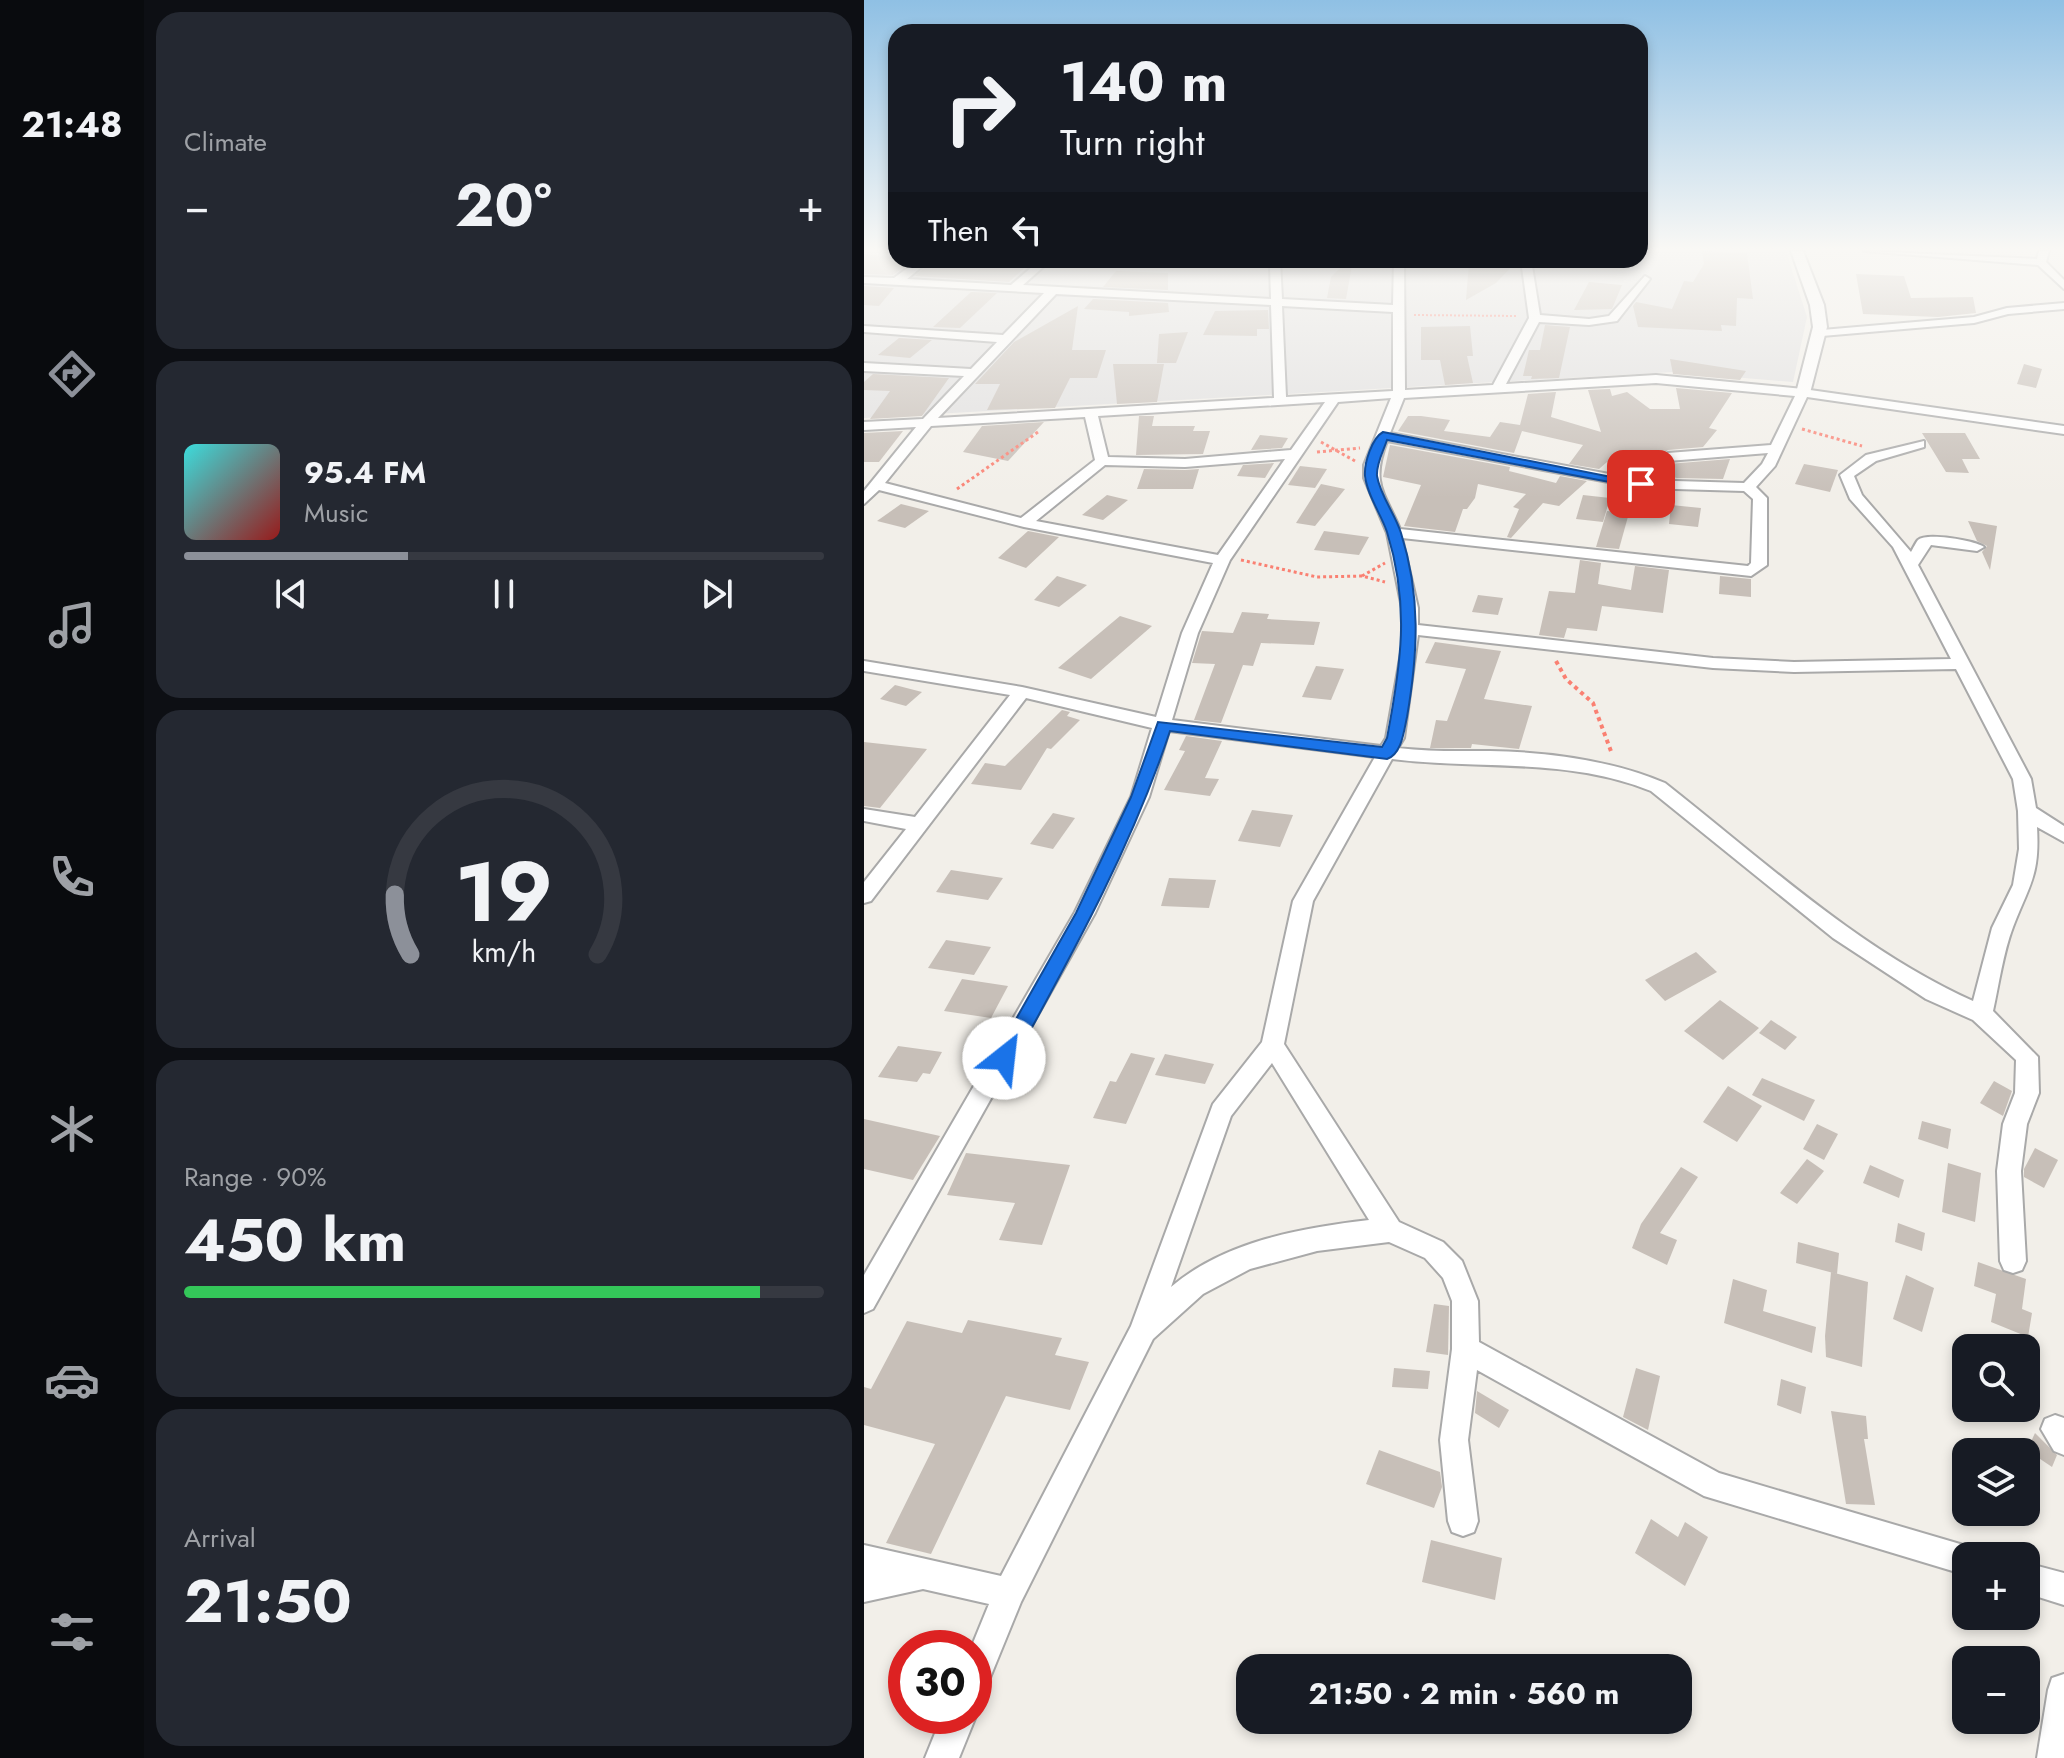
<!DOCTYPE html>
<html lang="en">
<head>
<meta charset="utf-8">
<style>
  :root { --surface:#171b24; --page:#242831; --text:#f1f3f6; --muted:#9ea1a6; --line:#363941; --accent:#8c9099 }
  body { margin:0; font-family:Jost,sans-serif; background:var(--page); color:var(--text); height:100vh; display:flex; flex-direction:column; font-size:30px; white-space:nowrap }
  * { box-sizing:border-box; margin:0 }
  p { font-size:26px; color:var(--muted) }
  .icon { flex:none; width:44px; height:44px; fill:none; stroke:currentColor; stroke-width:2; stroke-linecap:round; stroke-linejoin:round }
  .map { position:relative; flex:1; overflow:hidden }
  .details { display:flex; flex-direction:column; gap:12px; padding:12px; background:#0d0f14; width:720px }
  .details>* { flex:none }
  .hud { position:absolute; left:24px; top:24px; width:760px; height:244px; border-radius:24px; box-shadow:0 4px 12px #0003; background:#171b24; color:var(--text); overflow:hidden }
  .fabs { position:absolute; left:1088px; top:1334px; display:grid; gap:16px }
  .fabs a { display:grid; place-items:center; width:88px; height:88px; border-radius:16px; background:var(--surface); box-shadow:0 4px 12px #0003; font-size:40px }
  .speed { position:absolute; left:24px; top:1630px; display:flex; gap:16px; font-size:40px; font-weight:700; text-align:center }
  .speed>* { display:grid; place-content:center; width:104px; height:104px; border-radius:50%; background:var(--surface); box-shadow:0 4px 12px #0003; line-height:1 }
  .speed .limit { border:12px solid #d22; background:#fff; color:#111 }
  .pin { position:absolute; display:grid; place-items:center; width:68px; height:68px; color:#fff; margin:-34px; border-radius:16px; box-shadow:0 4px 12px #0006 }
  .me { position:absolute; width:88px; margin:-44px; rotate:29deg; stroke-linejoin:round; filter:drop-shadow(0 0 6px #0008) }
  .turn { display:flex; align-items:center; gap:28px; height:168px; padding:0 40px; font-size:36px }
  .turn .icon { width:104px; height:104px; stroke-width:2.5 }
  .turn b { display:block; font-size:56px; line-height:68px }
  .then { display:flex; align-items:center; height:76px; padding:0 40px; background:#0003; gap:16px; font-size:30px }
  .big { font-size:60px; font-weight:700; line-height:1.1 }
  .details .widget { flex:1; display:flex; flex-direction:column; justify-content:center; gap:12px; min-width:0; padding:0 28px; border-radius:24px; background:var(--page) }
  .details .dial { align-items:center; gap:0 }
  .dial svg { height:208px; overflow:visible; fill:none; stroke:var(--line); stroke-width:7; stroke-linecap:round; text-anchor:middle }
  .dial text { fill:var(--text); stroke:none }
  .song { display:flex; align-items:center; gap:24px }
  .cover { width:96px; height:96px; border-radius:12px; background:linear-gradient(135deg,hsl(180 70% 55%),hsl(0 70% 35%)) }
  .played { height:8px; border-radius:4px; background:linear-gradient(90deg,var(--accent) 35%,var(--line) 35%) }
  .keys { display:flex; justify-content:space-around; direction:ltr }
  .heat { display:flex; justify-content:space-between; align-items:center; font-size:44px; direction:ltr }
  .charge { height:12px; border-radius:6px; background:linear-gradient(90deg,#34c759 90%,var(--line) 0) }
  .trip { position:absolute; left:372px; top:1654px; width:456px; height:80px; border-radius:24px; background:var(--surface); box-shadow:0 4px 12px #0003; font-weight:700; line-height:80px; text-align:center }
  main { display:flex; flex:1; min-height:0 }
  .menu { display:flex; flex-direction:column; width:144px; justify-content:space-around; align-items:center; background:#090b0e; color:var(--muted) }
  .menu .icon { width:56px; height:56px }
  .menu .active { color:var(--accent) }
  .menu b { font-size:36px; color:var(--text) }
  .map>svg:first-child { display:block }
</style>
</head>
<body>
<main>
<nav class="menu">
<b>21:48</b>
<svg class="icon active" aria-label="directions" viewBox="0 0 24 24"><path d="M12 3l9 9-9 9-9-9zM9 14v-3h6M13 9l2 2-2 2"/></svg>
<svg class="icon" aria-label="music" viewBox="0 0 24 24"><path d="M9 18V5l10-2v13"/><circle cx="6" cy="18" r="3"/><circle cx="16" cy="16" r="3"/></svg>
<svg class="icon" aria-label="phone" viewBox="0 0 24 24"><path d="M5 4h4l2 5-3 2q2 4 5 5l2-3 5 2v4C11 20 4 13 5 4z"/></svg>
<svg class="icon" aria-label="climate" viewBox="0 0 24 24"><path d="M12 3v18M4 7l16 10M4 17L20 7"/></svg>
<svg class="icon" aria-label="car" viewBox="0 0 24 24"><path d="M5 17H2v-5l4-1 3-4h7l3 4 3 1v5h-3M9 17h6M6 11h13"/><circle cx="7" cy="17" r="2"/><circle cx="17" cy="17" r="2"/></svg>
<svg class="icon" aria-label="filters" viewBox="0 0 24 24"><path d="M4 7h16M4 17h16"/><circle cx="9" cy="7" r="2"/><circle cx="15" cy="17" r="2"/></svg>
</nav>
<section class="details">
<div class="widget"><p>Climate</p>
<div class="heat"><a>−</a><b class="big">20°</b><a>+</a></div>
</div>
<div class="widget">
<div class="song"><i class="cover"></i><div><b>95.4 FM</b><p>Music</p></div></div>
<div class="played"></div>
<div class="keys"><svg class="icon" aria-label="previous" viewBox="0 0 24 24"><path d="M18 5L8 12l10 7zM5 5v14"/></svg><svg class="icon" aria-label="pause" viewBox="0 0 24 24"><path d="M8 5v14M16 5v14"/></svg><svg class="icon" aria-label="next" viewBox="0 0 24 24"><path d="M6 5l10 7-10 7zM19 5v14"/></svg></div>
</div>
<div class="widget dial"><svg viewBox="0 0 100 80">
<path d="M14 69A42 42 0 1 1 86 69"/>
<path d="M14 69A42 42 0 0 1 8 46" stroke="#8c9099"/>
<text x="50" y="56" font-size="32" font-weight="700">19</text>
<text x="50" y="72" font-size="11">km/h</text>
</svg></div>
<div class="widget"><p>Range · 90%</p><b class="big">450 km</b><div class="charge"></div></div>
<div class="widget"><p>Arrival</p><b class="big">21:50</b></div>
</section>
<div class="map">
<svg width="1200" height="1758" viewBox="0 0 1200 1758">
  <rect width="100%" height="100%" fill="#f2efe9"/>
  <polygon fill="#e0dfdf" points="0,251 32,251 32,260 776,260 776,251 922,251 943,317 929,382 809,372 0,418"/>
  <g fill="#c7bfb8">
    <polygon points="838,251 883,253 889,299 873,298 872,326 857,325 858,331 774,327 769,306 772,302 808,309 820,281 829,282 840,264"/>
    <polygon points="0,254 32,257 32,260 49,260 29,275 0,274"/>
    <polygon points="69,260 169,260 145,282 51,276"/>
    <polygon points="484,260 489,260 482,299 463,298 467,277"/>
    <polygon points="624,260 654,260 632,283 602,300 605,263 619,265"/>
    <polygon points="252,271 304,273 304,290 239,287"/>
    <polygon points="992,274 1040,276 1047,298 1109,297 1112,313 1074,317 999,314"/>
    <polygon points="725,282 758,285 748,309 710,310"/>
    <polygon points="0,286 30,288 15,306 0,305"/>
    <polygon points="107,292 133,293 96,328 69,327"/>
    <polygon points="229,299 304,303 305,312 265,316 265,312 220,309"/>
    <polygon points="214,306 208,350 242,350 233,378 206,378 191,408 123,410 136,384 111,384 150,342"/>
    <polygon points="404,310 405,329 393,329 393,336 339,335 351,311"/>
    <polygon points="681,325 706,327 695,378 667,379 668,376 659,376 665,350 676,350"/>
    <polygon points="606,326 609,356 603,356 609,383 581,385 576,360 557,360 557,327"/>
    <polygon points="324,332 312,363 293,363 295,334"/>
    <polygon points="35,338 68,340 46,358 14,355"/>
    <polygon points="806,359 882,371 876,380 809,374"/>
    <polygon points="249,364 300,364 293,402 253,404"/>
    <polygon points="1160,364 1178,369 1172,388 1153,384"/>
    <polygon points="9,374 85,378 58,416 6,419 26,391 0,390 0,382"/>
    <polygon points="812,388 868,393 845,428 853,430 839,447 804,450 794,458 804,464 866,459 859,479 813,478 743,462 735,469 705,464 719,445 658,431 650,453 534,431 544,416 557,416 586,420 580,431 626,437 636,422 656,425 664,394 692,392 687,417 737,432 724,390 746,389 748,396 763,392 786,409 816,409"/>
    <polygon points="275,416 290,416 288,426 331,426 329,431 346,431 339,454 272,455"/>
    <polygon points="180,422 144,461 99,452 118,426"/>
    <polygon points="39,431 15,462 0,462 0,433"/>
    <polygon points="1058,433 1101,433 1116,459 1098,459 1105,473 1082,472"/>
    <polygon points="396,435 424,438 418,448 387,450"/>
    <polygon points="526,445 646,467 645,471 692,483 696,476 723,481 695,506 679,503 647,538 643,537 655,509 649,507 662,494 614,484 611,498 603,509 599,509 591,532 540,526 557,485 519,477"/>
    <polygon points="410,463 401,478 373,476 379,465"/>
    <polygon points="940,464 974,470 966,492 931,484"/>
    <polygon points="436,466 463,469 451,488 424,485"/>
    <polygon points="280,469 321,470 335,469 329,489 273,489"/>
    <polygon points="457,484 481,489 451,526 432,523"/>
    <polygon points="243,495 264,500 239,520 218,515"/>
    <polygon points="719,495 746,498 739,522 712,519"/>
    <polygon points="37,504 65,511 41,528 13,521"/>
    <polygon points="807,505 837,508 834,527 805,524"/>
    <polygon points="743,511 765,513 755,549 732,547"/>
    <polygon points="1104,521 1133,526 1126,570 1118,552 1123,546 1113,541"/>
    <polygon points="164,531 195,537 162,568 134,558"/>
    <polygon points="460,531 505,537 495,555 450,550"/>
    <polygon points="716,560 737,563 734,584 767,590 771,566 805,570 799,613 738,606 733,631 703,628 700,638 675,635 685,591 711,593"/>
    <polygon points="193,576 223,585 195,607 170,600"/>
    <polygon points="856,576 887,579 887,597 855,594"/>
    <polygon points="614,595 639,598 634,615 608,612"/>
    <polygon points="378,612 405,614 403,619 456,622 450,645 397,643 389,666 379,665 357,723 330,720 351,664 328,663 338,631 369,633"/>
    <polygon points="256,616 288,626 227,679 194,668"/>
    <polygon points="571,642 637,651 620,699 668,706 655,749 608,744 607,748 566,748 572,720 583,721 602,669 561,663"/>
    <polygon points="452,666 480,669 467,700 438,697"/>
    <polygon points="31,685 58,692 42,706 16,699"/>
    <polygon points="198,710 206,712 203,716 216,720 187,749 183,748 157,790 107,784 121,763 141,766"/>
    <polygon points="322,736 358,741 341,778 355,779 346,796 300,790 321,751 315,750"/>
    <polygon points="0,742 63,749 16,808 0,806"/>
    <polygon points="388,810 429,815 416,847 374,841"/>
    <polygon points="189,813 211,818 189,849 166,844"/>
    <polygon points="87,870 139,878 124,900 72,892"/>
    <polygon points="305,878 352,880 345,908 297,906"/>
    <polygon points="82,940 127,947 110,975 64,968"/>
    <polygon points="832,952 853,972 801,1001 781,980"/>
    <polygon points="98,979 144,986 127,1018 80,1011"/>
    <polygon points="856,1000 895,1028 859,1060 820,1031"/>
    <polygon points="907,1020 933,1037 921,1050 895,1033"/>
    <polygon points="34,1046 78,1052 66,1074 59,1073 53,1082 14,1077"/>
    <polygon points="267,1053 291,1058 262,1124 229,1118 246,1081 252,1082"/>
    <polygon points="301,1054 350,1064 341,1084 291,1075"/>
    <polygon points="898,1078 951,1100 940,1121 888,1095"/>
    <polygon points="1130,1081 1148,1091 1139,1116 1116,1103"/>
    <polygon points="864,1086 898,1106 873,1142 839,1122"/>
    <polygon points="0,1119 76,1136 49,1180 0,1169"/>
    <polygon points="1058,1121 1087,1129 1084,1149 1054,1139"/>
    <polygon points="953,1124 974,1134 960,1160 939,1149"/>
    <polygon points="1171,1148 1194,1160 1180,1188 1160,1177 1160,1169"/>
    <polygon points="102,1153 206,1165 178,1245 135,1240 151,1203 83,1195"/>
    <polygon points="943,1159 960,1171 933,1204 916,1193"/>
    <polygon points="1084,1163 1117,1173 1111,1222 1078,1212"/>
    <polygon points="1006,1165 1040,1180 1035,1198 999,1183"/>
    <polygon points="817,1167 834,1177 796,1233 813,1240 803,1265 768,1248 777,1224"/>
    <polygon points="1034,1223 1061,1233 1058,1251 1031,1242"/>
    <polygon points="934,1242 975,1253 973,1274 932,1263"/>
    <polygon points="1114,1262 1162,1279 1158,1309 1168,1313 1164,1337 1127,1322 1132,1294 1110,1286"/>
    <polygon points="967,1272 1004,1282 998,1367 962,1357 961,1336"/>
    <polygon points="1042,1275 1070,1288 1058,1332 1029,1319"/>
    <polygon points="869,1279 903,1290 899,1311 952,1327 948,1353 860,1323"/>
    <polygon points="570,1304 585,1306 584,1355 562,1352"/>
    <polygon points="104,1320 198,1338 191,1355 225,1362 206,1410 142,1396 67,1554 22,1543 71,1444 0,1425 0,1387 7,1389 43,1321 98,1333"/>
    <polygon points="530,1368 566,1371 564,1389 528,1387"/>
    <polygon points="772,1368 796,1376 784,1430 759,1417"/>
    <polygon points="917,1379 942,1387 937,1414 913,1405"/>
    <polygon points="613,1391 645,1410 635,1428 611,1413"/>
    <polygon points="967,1411 1002,1416 1004,1439 1000,1439 1011,1505 982,1504"/>
    <polygon points="1171,1433 1193,1455 1188,1467 1163,1450"/>
    <polygon points="515,1450 576,1472 578,1487 570,1508 502,1484"/>
    <polygon points="787,1519 814,1537 821,1522 844,1537 821,1586 771,1553"/>
    <polygon points="567,1540 638,1558 631,1600 558,1582"/>
  </g>
  <g fill="none" stroke-linecap="round" stroke-linejoin="round">
    <g stroke="#a9a9a9" stroke-width="4">
      <g id="minor">
        <polygon points="1000,251 1173,259 1175,251 1185,251 1182,262 1200,280 1200,289 1174,265"/>
        <path d="M 54,260 L 66,260 L 43,279 L 147,285 L 176,260 L 187,260 L 159,285 L 407,299 L 406,266 L 361,260 L 416,260 L 418,299 L 529,305 L 530,260 L 540,260 L 541,390 L 629,385 L 665,318 L 657,260 L 667,260 L 676,315 L 725,319 L 745,316 L 781,276 L 786,279 L 753,321 L 725,325 L 675,322 L 642,384 L 792,375 L 939,389 L 1200,426 L 1200,434 L 943,397 L 911,466 L 892,487 L 903,498 L 903,565 L 887,576 L 538,538 L 554,608 L 554,625 L 849,658 L 930,662 L 1087,659 L 1029,547 L 986,499 L 976,475 L 1002,455 L 1060,441 L 1060,447 L 1012,461 L 990,476 L 998,495 L 1047,552 C 1048,550 1053,541 1054,540 C 1063,532 1112,541 1120,547 L 1113,551 L 1067,545 L 1054,565 L 1167,779 L 1172,808 L 1200,826 L 1200,842 L 1173,827 C 1176,876 1165,885 1149,927 C 1139,953 1135,984 1129,1011 L 1174,1057 L 1175,1093 L 1163,1124 L 1157,1171 L 1162,1261 L 1158,1270 L 1149,1273 L 1140,1270 L 1136,1261 L 1133,1171 L 1139,1124 L 1151,1093 L 1152,1060 L 1109,1020 L 1062,999 L 969,938 L 787,791 C 704,757 615,770 528,759 L 449,901 L 420,1044 L 535,1222 L 579,1242 L 598,1261 L 614,1301 L 615,1342 L 855,1473 L 1113,1549 L 1116,1556 L 1102,1556 L 1102,1575 L 840,1496 L 613,1370 L 604,1440 L 614,1521 L 610,1532 L 599,1536 L 588,1532 L 584,1521 L 576,1440 L 588,1349 L 588,1301 L 579,1278 L 561,1258 L 525,1242 L 453,1251 L 386,1269 L 339,1294 L 289,1339 L 157,1602 L 121,1690 L 110,1695 L 110,1648 L 107,1648 L 125,1604 L 59,1589 L 0,1602 L 0,1545 L 137,1576 L 267,1326 L 349,1104 L 398,1042 L 429,901 L 511,757 L 305,731 L 285,797 L 231,913 L 9,1309 L 0,1313 L 0,1275 L 211,912 L 267,797 L 288,728 L 162,698 L 7,901 L 0,903 L 0,882 L 42,829 L 0,821 L 0,809 L 51,817 L 146,695 L 0,671 L 0,661 L 158,687 L 292,717 L 318,633 L 349,563 L 160,527 L 15,490 L 0,504 L 0,491 L 52,427 L 0,430 L 0,422 L 59,419 L 100,376 L 0,371 L 0,363 L 107,369 L 133,342 L 0,332 L 0,326 L 139,335 L 180,293 L 0,283 L 0,277 L 30,278 ZM 192,294 L 407,305 L 410,398 L 74,418 ZM 418,306 L 529,312 L 529,391 L 422,397 ZM 792,383 L 931,396 L 907,445 L 804,453 L 797,457 L 804,461 L 904,453 L 898,464 L 880,483 L 777,480 L 526,433 L 540,398 ZM 527,398 L 500,465 L 500,478 L 523,533 L 538,608 L 538,647 L 522,738 L 517,746 L 308,720 L 334,633 L 366,560 L 474,402 ZM 461,402 L 427,450 L 321,459 L 244,457 L 234,416 ZM 221,417 L 231,460 L 157,518 L 21,483 L 67,426 ZM 523,441 L 777,488 L 880,491 L 889,499 L 887,563 L 884,566 L 536,529 C 519,490 507,483 523,441 ZM 421,459 L 354,555 L 172,521 L 241,465 L 321,467 ZM 554,635 L 849,668 L 930,672 L 1092,669 L 1149,779 L 1154,811 L 1155,849 L 1149,885 L 1128,928 L 1109,1001 C 995,950 898,859 801,783 C 746,760 685,752 626,751 C 595,751 565,752 534,748 L 540,738 ZM 408,1063 L 505,1220 C 437,1228 361,1241 307,1287 L 367,1116 Z"/>
        <polygon points="1200,303 1200,309 1144,314 1110,323 958,336 952,333 958,330 1110,317 1143,308"/>
        <polygon points="1191,1415 1200,1418 1200,1455 1190,1451 1177,1429 1181,1419"/>
        <polygon points="1162,1563 1200,1573 1200,1605 1162,1593"/>
        <polygon points="1200,1674 1200,1758 1173,1758 1184,1690 1188,1678"/>
        <polygon points="110,1712 112,1716 95,1758 61,1758 78,1716 110,1716"/>
      </g>
    </g>
    <g stroke="#a9a9a9" stroke-width="4">
      <polygon id="tertiary" points="927,251 939,251 960,305 963,327 946,393 939,397 932,393 949,327 946,305"/>
    </g>
    <polyline stroke="#fa8072" stroke-width="2" stroke-dasharray="2 2" stroke-linecap="butt" points="550,315 653,316"/>
    <g stroke="#fa8072" stroke-width="3" stroke-dasharray="3 3" stroke-linecap="butt">
      <polyline points="938,429 998,446"/>
      <polyline points="457,442 491,461"/>
      <polyline points="453,452 496,448"/>
      <polyline points="93,489 174,432"/>
      <polyline points="377,560 453,577 498,576 521,582"/>
      <polyline points="498,576 521,563"/>
    </g>
    <polyline stroke="#fa8072" stroke-width="4" stroke-dasharray="4 4" stroke-linecap="butt" points="692,661 702,679 729,703 748,754"/>
    <use href="#minor" fill="#fff" fill-rule="evenodd"/>
    <use href="#tertiary" fill="#fff" fill-rule="evenodd"/>
  </g>
  <linearGradient id="sky" x2="0" y2="1"><stop stop-color="#8fc0e4"/><stop offset="0.5" stop-color="#f9f8f5"/><stop offset="1" stop-color="#f9f8f5" stop-opacity="0"/></linearGradient>
  <rect width="1200" height="498" fill="url(#sky)"/>
  <path fill="#1a73e8" stroke="#114b97" stroke-width="2" d="M 519,432 L 783,484 L 777,488 L 523,440 C 519,452 512,464 513,476 C 516,495 531,514 537,533 C 557,596 554,653 543,717 C 540,730 538,754 523,759 L 306,731 C 267,849 207,956 148,1064 L 133,1064 L 130,1058 L 212,913 L 267,797 L 294,722 L 518,747 L 523,738 C 537,664 546,606 523,532 C 517,514 503,495 501,476 C 500,463 508,438 519,432 Z"/>
</svg>
<div class="fabs">
<a><svg class="icon" aria-label="search" viewBox="0 0 24 24"><circle cx="10" cy="10" r="6"/><path d="M15 15l6 6"/></svg></a>
<a><svg class="icon" aria-label="layers" viewBox="0 0 24 24"><path d="M12 4l9 5-9 5-9-5zM3 14l9 5 9-5"/></svg></a>
<a>+</a>
<a>−</a>
</div>
<div class="speed"><div class="limit">30</div></div>
<div class="pin" style="left:777px;top:484px;background:#d93025"><svg class="icon" aria-label="arrive" viewBox="0 0 24 24"><path d="M6 21V4h12l-3 4 3 4H6"/></svg></div>
<svg class="me" style="left:140px;top:1058px" viewBox="-20 -20 40 40"><circle r="19" fill="#fff"/><path d="M0-13L10 11 0 6-10 11z" fill="#1a73e8"/></svg>
<div class="trip">21:50 · 2 min · 560 m</div>
<div class="hud">
<div class="turn"><svg class="icon" aria-label="right" viewBox="0 0 24 24"><path d="M7 20v-9h11M14 6l5 5-5 5"/></svg><div><b>140 m</b>Turn right</div></div>
<div class="then">Then<svg class="icon" aria-label="left" viewBox="0 0 24 24"><path d="M17 20v-9H6M10 6l-5 5 5 5"/></svg></div>
</div>
</div>
</main>
</body>
</html>
